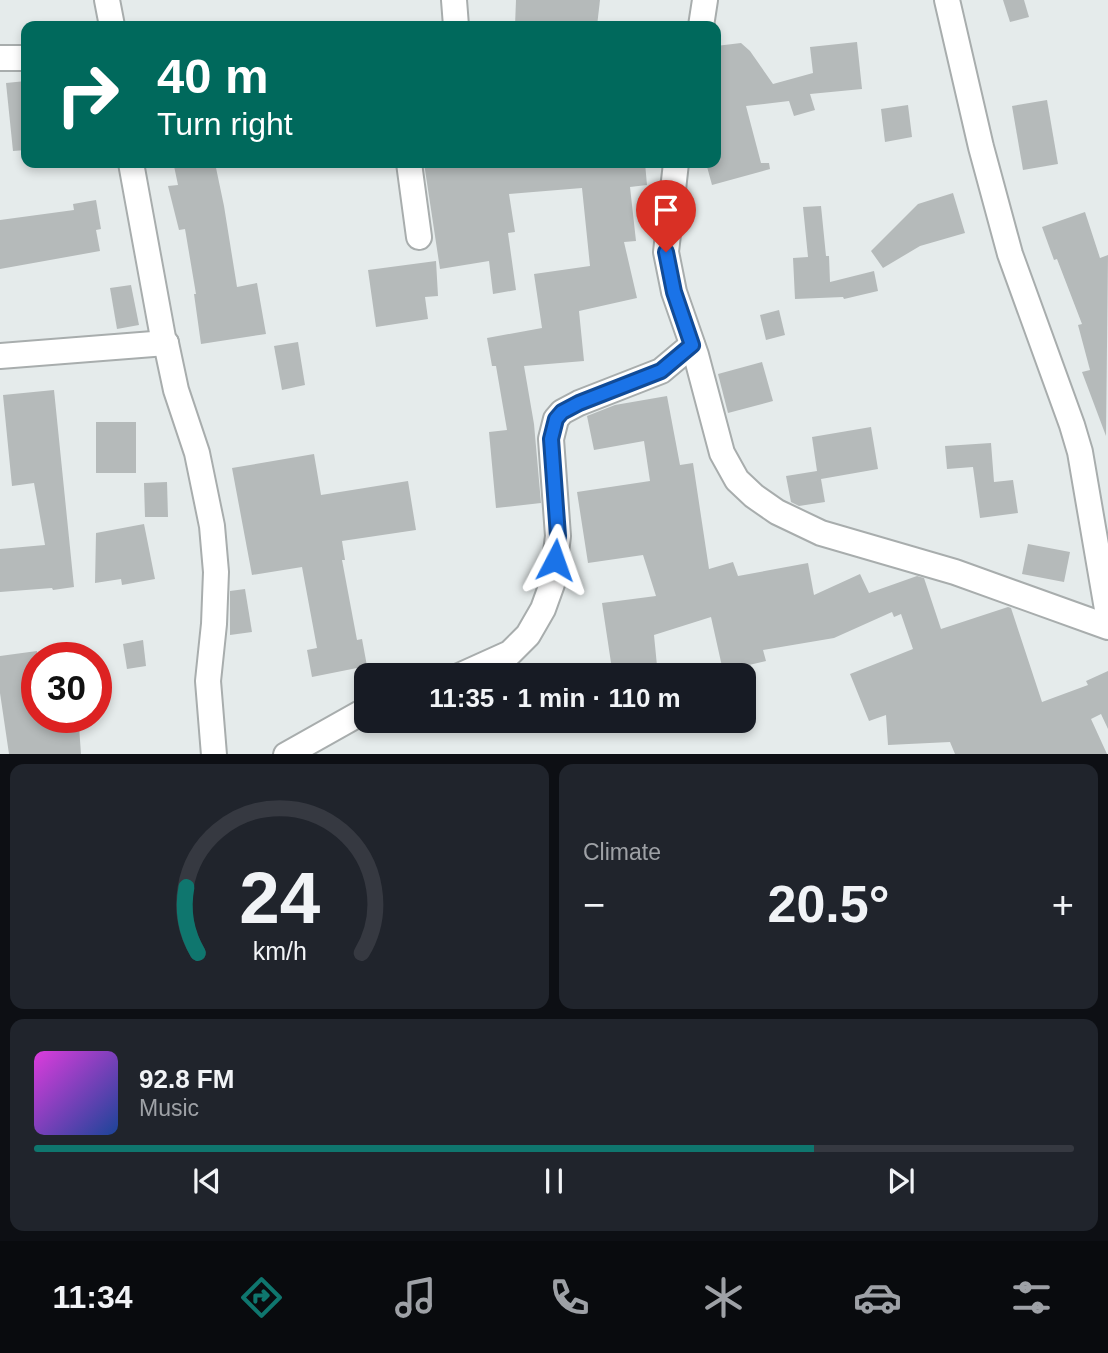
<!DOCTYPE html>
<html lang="en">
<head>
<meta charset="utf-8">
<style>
  :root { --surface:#171b24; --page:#20242c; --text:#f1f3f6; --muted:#9ea1a6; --line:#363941; --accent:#0f766e }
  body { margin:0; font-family:Helvetica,sans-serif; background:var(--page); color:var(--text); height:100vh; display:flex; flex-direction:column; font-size:26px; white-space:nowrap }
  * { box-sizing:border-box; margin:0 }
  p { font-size:23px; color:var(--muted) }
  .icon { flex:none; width:38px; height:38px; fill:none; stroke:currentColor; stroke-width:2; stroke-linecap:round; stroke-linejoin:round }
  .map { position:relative; height:754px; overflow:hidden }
  .details { display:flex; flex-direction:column; gap:10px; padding:10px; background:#0d0f14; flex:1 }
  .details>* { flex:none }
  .top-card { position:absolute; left:21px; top:21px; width:700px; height:147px; border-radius:14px; box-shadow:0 4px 10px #0003; background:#00695c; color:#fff; overflow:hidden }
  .speed { position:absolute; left:21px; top:642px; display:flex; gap:14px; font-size:35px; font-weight:700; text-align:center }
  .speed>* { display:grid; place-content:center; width:91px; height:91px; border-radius:50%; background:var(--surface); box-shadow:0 4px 10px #0003; line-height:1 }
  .speed .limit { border:10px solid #d22; background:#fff; color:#111 }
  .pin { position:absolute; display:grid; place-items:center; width:60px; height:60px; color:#fff; margin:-72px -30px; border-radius:50% 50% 50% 0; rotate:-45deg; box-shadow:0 0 7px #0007 }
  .pin .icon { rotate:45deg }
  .me { position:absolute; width:77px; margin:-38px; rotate:4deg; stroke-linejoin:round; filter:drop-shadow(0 0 5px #0008) }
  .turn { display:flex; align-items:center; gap:24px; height:147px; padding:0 21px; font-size:32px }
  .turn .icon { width:91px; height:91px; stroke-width:2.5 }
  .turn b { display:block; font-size:49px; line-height:60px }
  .big { font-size:52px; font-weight:600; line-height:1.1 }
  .details .card { flex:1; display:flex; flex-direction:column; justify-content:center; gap:10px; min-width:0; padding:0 24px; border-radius:14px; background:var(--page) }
  .details .dial { align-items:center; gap:0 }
  .dial svg { height:182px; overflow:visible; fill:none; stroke:var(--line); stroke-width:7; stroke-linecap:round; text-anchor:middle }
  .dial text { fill:var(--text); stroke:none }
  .song { display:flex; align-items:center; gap:21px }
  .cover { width:84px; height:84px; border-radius:10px; background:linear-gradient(135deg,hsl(300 70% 55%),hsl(220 70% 35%)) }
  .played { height:7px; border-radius:4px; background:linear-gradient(90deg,var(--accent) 75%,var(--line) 75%) }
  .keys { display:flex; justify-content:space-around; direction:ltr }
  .heat { display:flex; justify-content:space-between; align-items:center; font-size:38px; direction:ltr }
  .details .tiles { flex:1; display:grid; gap:10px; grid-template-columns:1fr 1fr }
  .card:last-child { grid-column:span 2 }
  .trip { position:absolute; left:354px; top:663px; width:402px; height:70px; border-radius:14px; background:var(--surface); box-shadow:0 4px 10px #0003; font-weight:600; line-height:70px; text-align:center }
  .tab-bar { display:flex; height:112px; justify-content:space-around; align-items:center; background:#090b0e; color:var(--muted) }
  .tab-bar .icon { width:49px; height:49px }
  .tab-bar .on { color:var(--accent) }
  .tab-bar b { font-size:32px; color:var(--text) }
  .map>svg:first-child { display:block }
</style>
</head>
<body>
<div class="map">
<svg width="1108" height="755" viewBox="0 0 1108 755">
  <rect width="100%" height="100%" fill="#e5ebeb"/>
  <g fill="#b5baba">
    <polygon points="516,0 600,0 597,26 515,26"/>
    <polygon points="1003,0 1024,0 1029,17 1010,22"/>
    <polygon points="857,42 862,89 810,94 815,110 794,116 789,101 746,106 761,163 769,163 770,169 712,185 706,163 716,163 716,80 718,80 716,46 741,43 750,51 773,84 813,73 810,47"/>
    <polygon points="26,81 26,150 13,151 6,83"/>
    <polygon points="1047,100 1058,164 1023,170 1012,106"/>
    <polygon points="908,105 912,137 885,142 881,109"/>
    <polygon points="190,163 215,163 224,206 237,287 257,283 266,334 201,344 194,294 196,294 185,229 179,230 168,186 178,185 174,166"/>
    <polygon points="424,163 645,163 647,185 630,187 636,241 624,242 637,298 579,311 584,361 524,366 534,424 541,503 496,508 489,432 507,430 496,366 492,366 487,338 542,328 534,274 590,266 582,188 509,194 515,232 508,233 516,290 493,294 489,261 440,269"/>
    <polygon points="953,193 965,233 920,246 883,268 871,251 918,204"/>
    <polygon points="96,200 101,229 96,230 100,251 0,269 0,220 74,210 73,204"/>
    <polygon points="821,206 826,256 829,256 830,282 874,271 878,291 844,299 843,297 795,299 793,258 808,257 803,207"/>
    <polygon points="1085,212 1100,258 1108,255 1106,436 1082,372 1090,370 1078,325 1082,324 1057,259 1054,260 1042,227"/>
    <polygon points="436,261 438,296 425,297 428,319 376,327 368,270"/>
    <polygon points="131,285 139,325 117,329 110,288"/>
    <polygon points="779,310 785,335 766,340 760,315"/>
    <polygon points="298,342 305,385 282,390 274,346"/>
    <polygon points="762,362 773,401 728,413 718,374"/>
    <polygon points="54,390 74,587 53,590 52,588 0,592 0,549 45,545 34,483 12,486 3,395"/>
    <polygon points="667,396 680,465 693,463 709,569 733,562 738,576 808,563 814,595 860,574 869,593 917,576 924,578 941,629 1008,607 1011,608 1042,702 1088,685 1086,681 1108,671 1108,729 1101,714 1091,719 1107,754 955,754 950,742 888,745 886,715 869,721 850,674 913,649 901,614 894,617 892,612 834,638 763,650 766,661 723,671 711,617 654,635 658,676 613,676 602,603 656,596 643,555 588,563 577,492 650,481 644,441 594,450 587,416 615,405"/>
    <rect x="96" y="422" width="40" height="51"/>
    <polygon points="871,427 878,469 821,479 825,502 799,506 791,502 786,476 817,471 812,437"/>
    <polygon points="991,443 994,482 1013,480 1018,513 980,518 973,467 947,469 945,446"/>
    <polygon points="314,454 321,495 408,481 416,530 342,541 345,560 342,560 357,640 362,639 367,666 312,677 307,650 317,648 302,567 252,575 232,468"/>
    <polygon points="167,482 168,517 145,517 144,483"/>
    <polygon points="144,524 155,579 122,585 121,579 95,583 96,533"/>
    <polygon points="1028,544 1070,552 1064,582 1022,574"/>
    <polygon points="245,589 252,632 230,635 230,591"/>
    <polygon points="143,640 146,666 127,669 123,644"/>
    <polygon points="37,651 37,718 49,718 51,729 79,726 81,754 9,754 0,693 0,656"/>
  </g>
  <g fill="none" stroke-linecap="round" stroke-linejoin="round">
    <g stroke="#a8adad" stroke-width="28">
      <g id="minor">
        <polyline points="107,0 112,26"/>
        <polyline points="454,0 456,26"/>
        <polyline points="947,0 981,147 1010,254 1072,425 1080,452 1108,615"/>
        <polyline points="701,26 705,0"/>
        <polyline points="0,58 26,58"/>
        <polyline points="131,163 164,343 166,343 176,390 197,453 212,526 216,572 214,624 208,681 214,755"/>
        <polyline points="409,163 419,237"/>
        <polyline points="676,163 666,252 674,292 696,355 722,453 737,480 754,496 777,512 821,533 955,572 1108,627"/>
        <polyline points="0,356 166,343"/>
        <polyline points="459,676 510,653 528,635 543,609 552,584 558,536 551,439 556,419 562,412 579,403 661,371 692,345"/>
        <polyline points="286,755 366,710"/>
      </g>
    </g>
    <use href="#minor" stroke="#fff" stroke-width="24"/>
  </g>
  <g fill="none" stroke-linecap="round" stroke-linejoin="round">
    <g stroke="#114b97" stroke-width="18">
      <polyline id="route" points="555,560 558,536 551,439 556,419 562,412 579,403 661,371 692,345 674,292 666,252"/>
    </g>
    <use href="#route" stroke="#1a73e8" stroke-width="12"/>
  </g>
</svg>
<div class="speed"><div class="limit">30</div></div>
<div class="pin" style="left:666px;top:252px;background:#d93025"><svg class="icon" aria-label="arrive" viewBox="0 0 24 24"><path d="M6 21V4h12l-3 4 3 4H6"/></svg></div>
<svg class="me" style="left:555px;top:560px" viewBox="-20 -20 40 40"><path d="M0-17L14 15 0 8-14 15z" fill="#1a73e8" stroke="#fff" stroke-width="4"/></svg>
<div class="trip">11:35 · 1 min · 110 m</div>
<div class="top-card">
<div class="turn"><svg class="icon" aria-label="right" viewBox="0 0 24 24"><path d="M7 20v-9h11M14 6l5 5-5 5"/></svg><div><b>40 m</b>Turn right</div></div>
</div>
</div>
<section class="details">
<div class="tiles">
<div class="card dial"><svg viewBox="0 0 100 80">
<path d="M14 69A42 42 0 1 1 86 69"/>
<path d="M14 69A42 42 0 0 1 9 40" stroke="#0f766e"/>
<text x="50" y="56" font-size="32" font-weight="700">24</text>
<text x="50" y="72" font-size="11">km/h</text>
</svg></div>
<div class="card"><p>Climate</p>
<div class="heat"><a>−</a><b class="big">20.5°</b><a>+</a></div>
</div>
<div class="card">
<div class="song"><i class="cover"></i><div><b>92.8 FM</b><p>Music</p></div></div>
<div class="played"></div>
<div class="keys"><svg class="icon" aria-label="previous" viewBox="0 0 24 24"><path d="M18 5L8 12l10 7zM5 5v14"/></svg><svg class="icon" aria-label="pause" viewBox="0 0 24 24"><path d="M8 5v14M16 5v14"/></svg><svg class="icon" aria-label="next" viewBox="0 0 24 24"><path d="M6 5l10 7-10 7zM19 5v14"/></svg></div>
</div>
</div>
</section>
<nav class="tab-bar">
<b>11:34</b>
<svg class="icon on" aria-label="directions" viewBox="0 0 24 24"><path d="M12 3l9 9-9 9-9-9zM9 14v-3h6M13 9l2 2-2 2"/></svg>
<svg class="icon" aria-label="music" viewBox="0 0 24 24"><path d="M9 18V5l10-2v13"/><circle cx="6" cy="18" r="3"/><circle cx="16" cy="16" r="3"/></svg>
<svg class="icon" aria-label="phone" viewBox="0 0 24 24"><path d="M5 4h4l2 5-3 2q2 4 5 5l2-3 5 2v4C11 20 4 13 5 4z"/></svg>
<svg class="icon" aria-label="climate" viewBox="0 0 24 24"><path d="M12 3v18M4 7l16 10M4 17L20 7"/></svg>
<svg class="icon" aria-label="car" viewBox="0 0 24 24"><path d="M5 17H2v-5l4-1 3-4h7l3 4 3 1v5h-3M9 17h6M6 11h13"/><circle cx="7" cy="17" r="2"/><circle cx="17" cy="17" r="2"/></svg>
<svg class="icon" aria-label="filters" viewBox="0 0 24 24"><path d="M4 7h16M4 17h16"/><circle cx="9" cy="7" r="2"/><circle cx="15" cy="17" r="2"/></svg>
</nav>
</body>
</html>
